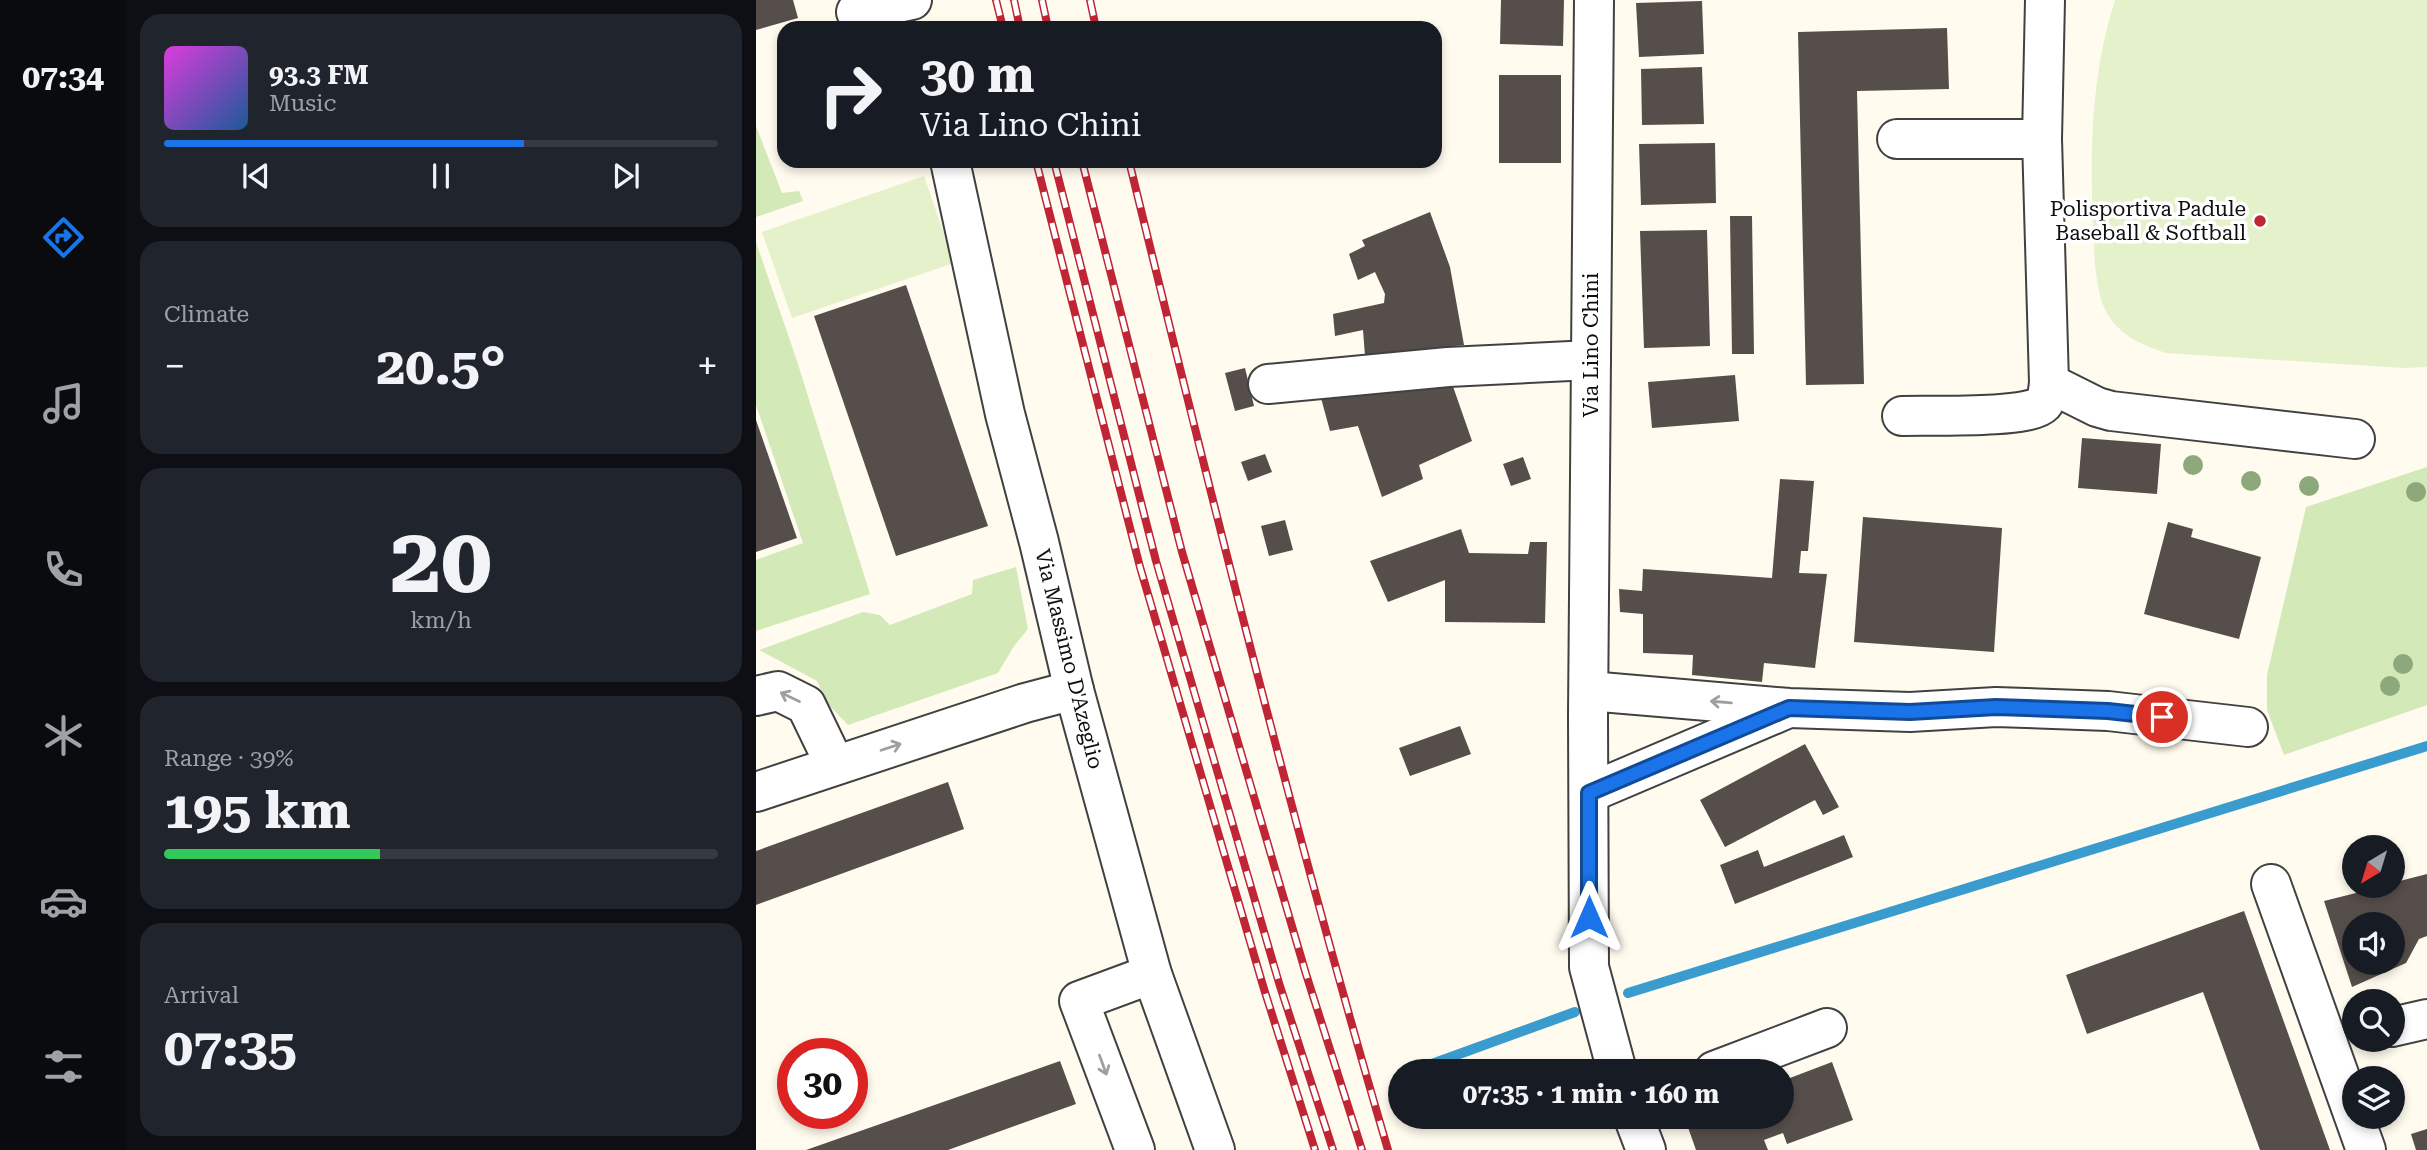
<!DOCTYPE html>
<html lang="en">
<head>
<meta charset="utf-8">
<style>
  :root { --surface:#171b24; --page:#20242c; --text:#f1f3f6; --muted:#9ea1a6; --line:#363941; --accent:#1a73e8 }
  body { margin:0; font-family:"Roboto Serif",serif; background:var(--page); color:var(--text); height:100vh; display:flex; flex-direction:column; font-size:26px; white-space:nowrap }
  * { box-sizing:border-box; margin:0 }
  p { font-size:23px; color:var(--muted) }
  .icon { flex:none; width:38px; height:38px; fill:none; stroke:currentColor; stroke-width:2; stroke-linecap:round; stroke-linejoin:round }
  .map { position:relative; flex:1; overflow:hidden }
  .details { display:flex; flex-direction:column; gap:14px; padding:14px; background:#0d0f14; width:630px }
  .details>* { flex:none }
  .banner { position:absolute; left:21px; top:21px; width:665px; height:147px; border-radius:21px; box-shadow:0 4px 10px #0003; background:#171b24; color:var(--text); overflow:hidden }
  .needle { width:46px; rotate:218deg }
  .buttons { position:absolute; left:1586px; top:835px; display:grid; gap:14px }
  .buttons a { display:grid; place-items:center; width:63px; height:63px; border-radius:50%; background:var(--surface); box-shadow:0 4px 10px #0003; font-size:35px }
  .speed { position:absolute; left:21px; top:1038px; display:flex; gap:14px; font-size:35px; font-weight:700; text-align:center }
  .speed>* { display:grid; place-content:center; width:91px; height:91px; border-radius:50%; background:var(--surface); box-shadow:0 4px 10px #0003; line-height:1 }
  .speed .limit { border:10px solid #d22; background:#fff; color:#111 }
  .pin { position:absolute; display:grid; place-items:center; width:60px; height:60px; color:#fff; margin:-30px; border:4px solid #fff; border-radius:50%; box-shadow:0 2px 7px #0007 }
  .me { position:absolute; width:77px; margin:-38px; rotate:0deg; stroke-linejoin:round; filter:drop-shadow(0 0 5px #0008) }
  .turn { display:flex; align-items:center; gap:24px; height:147px; padding:0 28px; font-size:32px }
  .turn .icon { width:91px; height:91px; stroke-width:2.5 }
  .turn b { display:block; font-size:49px; line-height:60px }
  .big { font-size:52px; font-weight:700; line-height:1.1 }
  .details .card { flex:1; display:flex; flex-direction:column; justify-content:center; gap:10px; min-width:0; padding:0 24px; border-radius:21px; background:var(--page) }
  .details .dial { align-items:center; gap:0 }
  .dial b { font-size:91px; line-height:1 }
  .song { display:flex; align-items:center; gap:21px }
  .cover { width:84px; height:84px; border-radius:10px; background:linear-gradient(135deg,hsl(300 70% 55%),hsl(210 70% 35%)) }
  .played { height:7px; border-radius:4px; background:linear-gradient(90deg,var(--accent) 65%,var(--line) 65%) }
  .keys { display:flex; justify-content:space-around; direction:ltr }
  .heat { display:flex; justify-content:space-between; align-items:center; font-size:38px; direction:ltr }
  .charge { height:10px; border-radius:5px; background:linear-gradient(90deg,#34c759 39%,var(--line) 0) }
  .trip { position:absolute; left:632px; top:1059px; width:406px; height:70px; border-radius:35px; background:var(--surface); box-shadow:0 4px 10px #0003; font-weight:700; line-height:70px; text-align:center }
  main { display:flex; flex:1; min-height:0 }
  .tab-bar { display:flex; flex-direction:column; width:126px; justify-content:space-around; align-items:center; background:#090b0e; color:var(--muted) }
  .tab-bar .icon { width:49px; height:49px }
  .tab-bar .selected { color:var(--accent) }
  .tab-bar b { font-size:32px; color:var(--text) }
  .map>svg:first-child { display:block }
</style>
</head>
<body>
<main>
<nav class="tab-bar">
<b>07:34</b>
<svg class="icon selected" aria-label="directions" viewBox="0 0 24 24"><path d="M12 3l9 9-9 9-9-9zM9 14v-3h6M13 9l2 2-2 2"/></svg>
<svg class="icon" aria-label="music" viewBox="0 0 24 24"><path d="M9 18V5l10-2v13"/><circle cx="6" cy="18" r="3"/><circle cx="16" cy="16" r="3"/></svg>
<svg class="icon" aria-label="phone" viewBox="0 0 24 24"><path d="M5 4h4l2 5-3 2q2 4 5 5l2-3 5 2v4C11 20 4 13 5 4z"/></svg>
<svg class="icon" aria-label="climate" viewBox="0 0 24 24"><path d="M12 3v18M4 7l16 10M4 17L20 7"/></svg>
<svg class="icon" aria-label="car" viewBox="0 0 24 24"><path d="M5 17H2v-5l4-1 3-4h7l3 4 3 1v5h-3M9 17h6M6 11h13"/><circle cx="7" cy="17" r="2"/><circle cx="17" cy="17" r="2"/></svg>
<svg class="icon" aria-label="filters" viewBox="0 0 24 24"><path d="M4 7h16M4 17h16"/><circle cx="9" cy="7" r="2"/><circle cx="15" cy="17" r="2"/></svg>
</nav>
<section class="details">
<div class="card">
<div class="song"><i class="cover"></i><div><b>93.3 FM</b><p>Music</p></div></div>
<div class="played"></div>
<div class="keys"><svg class="icon" aria-label="previous" viewBox="0 0 24 24"><path d="M18 5L8 12l10 7zM5 5v14"/></svg><svg class="icon" aria-label="pause" viewBox="0 0 24 24"><path d="M8 5v14M16 5v14"/></svg><svg class="icon" aria-label="next" viewBox="0 0 24 24"><path d="M6 5l10 7-10 7zM19 5v14"/></svg></div>
</div>
<div class="card"><p>Climate</p>
<div class="heat"><a>−</a><b class="big">20.5°</b><a>+</a></div>
</div>
<div class="card dial"><b>20</b><p>km/h</p></div>
<div class="card"><p>Range · 39%</p><b class="big">195 km</b><div class="charge"></div></div>
<div class="card"><p>Arrival</p><b class="big">07:35</b></div>
</section>
<div class="map">
<svg width="1671" height="1150" viewBox="0 0 1671 1150">
  <rect width="100%" height="100%" fill="#fffbee"/>
  <g fill="#d4e9b8">
    <polygon points="0,126 26,193 43,191 47,201 0,217"/>
    <polygon points="0,242 40,358 114,594 0,631 0,560 47,543 0,405"/>
    <polygon points="1671,467 1671,705 1528,755 1511,710 1511,675 1550,507"/>
    <polygon points="260,567 272,629 258,646 242,673 92,725 70,702 61,681 3,650 107,612 124,615 134,625 216,594 217,580"/>
  </g>
  <g fill="#e5f1ca">
    <path d="M 1359,0 L 1671,0 L 1671,367 L 1647,368 L 1410,353 C 1383,344 1360,334 1348,307 C 1339,287 1338,249 1337,228 C 1334,149 1335,76 1359,0 Z"/>
    <polygon points="168,176 198,263 36,318 6,232"/>
  </g>
  <g fill="none" stroke-linecap="round" stroke-linejoin="round">
    <g stroke="#399bce" stroke-width="10">
      <polyline points="872,993 1671,746"/>
      <polyline points="673,1065 819,1012"/>
    </g>
  </g>
  <g fill="#564e4a" fill-rule="evenodd">
    <polygon points="0,0 37,0 42,18 0,30"/>
    <polygon points="745,0 808,0 807,46 744,44"/>
    <polygon points="946,1 948,54 883,57 880,3"/>
    <polygon points="1191,28 1193,89 1101,91 1108,384 1050,385 1042,32"/>
    <polygon points="946,67 948,124 886,125 885,69"/>
    <rect x="743" y="75" width="62" height="88"/>
    <polygon points="959,143 960,203 885,205 883,144"/>
    <polygon points="674,212 694,267 708,345 609,356 607,330 579,336 577,314 628,303 629,294 619,272 602,280 593,254 609,246 606,240"/>
    <polygon points="974,216 996,216 998,354 976,354"/>
    <polygon points="951,230 954,346 888,348 884,231"/>
    <polygon points="150,285 232,526 140,556 58,316"/>
    <polygon points="489,368 498,406 479,411 469,373"/>
    <polygon points="693,375 716,441 663,465 667,479 626,497 602,426 574,431 565,398"/>
    <polygon points="979,375 983,421 896,428 892,382"/>
    <polygon points="0,420 41,538 0,552"/>
    <polygon points="1326,438 1405,444 1401,494 1322,488"/>
    <polygon points="509,454 516,472 492,481 485,462"/>
    <polygon points="767,457 775,479 755,486 747,464"/>
    <polygon points="1024,479 1058,481 1052,551 1045,551 1043,573 1071,574 1059,668 1008,663 1006,682 936,675 937,655 887,653 887,614 864,612 863,589 886,591 887,569 1016,578"/>
    <polygon points="1107,517 1246,528 1238,652 1098,642"/>
    <polygon points="529,520 537,550 513,556 505,526"/>
    <polygon points="1412,522 1437,529 1435,537 1505,557 1483,639 1388,614"/>
    <polygon points="705,529 713,553 772,554 774,542 791,542 789,623 689,622 689,580 632,602 614,561"/>
    <polygon points="704,726 715,754 654,776 643,748"/>
    <polygon points="1049,744 1083,807 1067,815 1059,800 969,847 944,800"/>
    <polygon points="192,782 208,829 0,905 0,851"/>
    <polygon points="1088,835 1097,857 979,904 964,865 1002,850 1008,867"/>
    <path d="M 1671,874 L 1671,936 L 1663,939 L 1650,963 L 1596,987 L 1568,901 L 1628,886 L 1636,886 L 1636,883 ZM 1598,924 L 1636,924 L 1636,962 L 1598,962 Z"/>
    <polygon points="1488,911 1574,1150 1504,1150 1447,992 1331,1034 1310,975"/>
    <polygon points="304,1061 320,1104 192,1150 50,1150"/>
    <polygon points="1076,1062 1097,1120 1031,1144 1027,1133 1008,1140 1012,1150 940,1150 928,1116 1026,1116 1026,1081"/>
    <polygon points="1671,1129 1671,1150 1660,1150 1655,1134"/>
  </g>
  <g fill="none" stroke-linecap="round" stroke-linejoin="round">
    <g stroke="#414141" stroke-width="42">
      <g id="minor">
        <polyline points="838,0 832,716 833,967 861,1071"/>
        <polyline points="100,12 156,0"/>
        <polyline points="1141,139 1286,139"/>
        <polyline points="194,161 249,414 283,542 318,690 396,974 459,1150"/>
        <polyline points="1293,383 1341,407 1355,411 1599,439"/>
        <polyline points="512,384 692,367 835,360"/>
        <path d="M 1146,416 C 1170,415 1273,419 1287,404 C 1292,398 1292,390 1293,383 L 1286,139 L 1289,0"/>
        <polyline points="833,691 1033,708 1154,712 1240,707 1352,711 1492,727"/>
        <polyline points="0,696 22,691 50,705 79,765"/>
        <polyline points="0,792 269,703 318,690"/>
        <polyline points="833,793 1028,710"/>
        <polyline points="1515,884 1610,1150"/>
        <polyline points="1636,1027 1671,1019"/>
        <polyline points="958,1071 1071,1028"/>
        <polyline points="877,1116 890,1150"/>
        <polyline points="379,1150 323,1001 396,974"/>
      </g>
    </g>
    <use href="#minor" stroke="#fff" stroke-width="38"/>
    <g stroke="#bf2535" stroke-width="8">
      <g id="rail">
        <polyline points="240,0 247,28"/>
        <polyline points="258,0 264,28"/>
        <polyline points="286,0 292,28"/>
        <polyline points="334,0 340,28"/>
        <polyline points="280,161 384,567 508,989 559,1150"/>
        <polyline points="298,161 400,561 523,983 577,1150"/>
        <polyline points="326,161 426,552 550,974 606,1150"/>
        <path d="M 373,161 C 454,492 536,823 632,1150"/>
      </g>
    </g>
    <use href="#rail" stroke="#fff" stroke-width="5" stroke-dasharray="16" stroke-linecap="butt"/>
  </g>
  <g fill="#8da97b">
    <circle cx="1437" cy="465" r="10"/>
    <circle cx="1495" cy="481" r="10"/>
    <circle cx="1553" cy="486" r="10"/>
    <circle cx="1660" cy="492" r="10"/>
    <circle cx="1647" cy="664" r="10"/>
    <circle cx="1634" cy="686" r="10"/>
  </g>
  <defs><path id="oneway-shaft" d="M-6 0H5M1.5-3L5.5 0L1.5 3" fill="none" stroke-width="1.6" stroke-linecap="round" stroke-linejoin="round" transform="scale(1.75)"/></defs>
  <g stroke="#9f9f9f">
    <use href="#oneway-shaft" transform="translate(34 697) rotate(-154)"/>
    <use href="#oneway-shaft" transform="translate(965 702) rotate(-175)"/>
    <use href="#oneway-shaft" transform="translate(135 747) rotate(-18)"/>
    <use href="#oneway-shaft" transform="translate(347 1065) rotate(70)"/>
  </g>
  <g fill="none" stroke-linecap="round" stroke-linejoin="round">
    <g stroke="#114b97" stroke-width="18">
      <polyline id="route" points="833,917 833,793 1033,708 1154,712 1240,707 1352,711 1406,717"/>
    </g>
    <use href="#route" stroke="#1a73e8" stroke-width="12"/>
  </g>
  <circle fill="#bf2535" stroke="#fff" stroke-width="2.5" cx="1504" cy="221" r="7"/>
  <g text-anchor="middle" dominant-baseline="central" stroke-width="7" stroke-linejoin="round" paint-order="stroke">
    <g font-size="21" fill="#0e0e0e" stroke="#fff" text-anchor="end">
      <text x="1490" y="209">Polisportiva Padule<tspan x="1490" dy="24">Baseball &amp; Softball</tspan></text>
    </g>
    <g font-size="21" fill="#0e0e0e" stroke="#fff">
      <text transform="translate(835 345) rotate(-90)">Via Lino Chini</text>
      <text transform="translate(313 659) rotate(76)">Via Massimo D'Azeglio</text>
    </g>
  </g>
</svg>
<div class="buttons">
<a><svg class="needle" viewBox="-14 -14 28 28"><path d="M0-13l5 13h-10z" fill="#e53935"/><path d="M0 13l5-13h-10z" fill="#9ea1a6"/></svg></a>
<a><svg class="icon" aria-label="sound" viewBox="0 0 24 24"><path d="M4 9h4l5-4v14l-5-4H4zM17 9q2 3 0 6"/></svg></a>
<a><svg class="icon" aria-label="search" viewBox="0 0 24 24"><circle cx="10" cy="10" r="6"/><path d="M15 15l6 6"/></svg></a>
<a><svg class="icon" aria-label="layers" viewBox="0 0 24 24"><path d="M12 4l9 5-9 5-9-5zM3 14l9 5 9-5"/></svg></a>
</div>
<div class="speed"><div class="limit">30</div></div>
<div class="pin" style="left:1406px;top:717px;background:#d93025"><svg class="icon" aria-label="arrive" viewBox="0 0 24 24"><path d="M6 21V4h12l-3 4 3 4H6"/></svg></div>
<svg class="me" style="left:833px;top:917px" viewBox="-20 -20 40 40"><path d="M0-17L14 15 0 8-14 15z" fill="#1a73e8" stroke="#fff" stroke-width="4"/></svg>
<div class="trip">07:35 · 1 min · 160 m</div>
<div class="banner">
<div class="turn"><svg class="icon" aria-label="right" viewBox="0 0 24 24"><path d="M7 20v-9h11M14 6l5 5-5 5"/></svg><div><b>30 m</b>Via Lino Chini</div></div>
</div>
</div>
</main>
</body>
</html>
